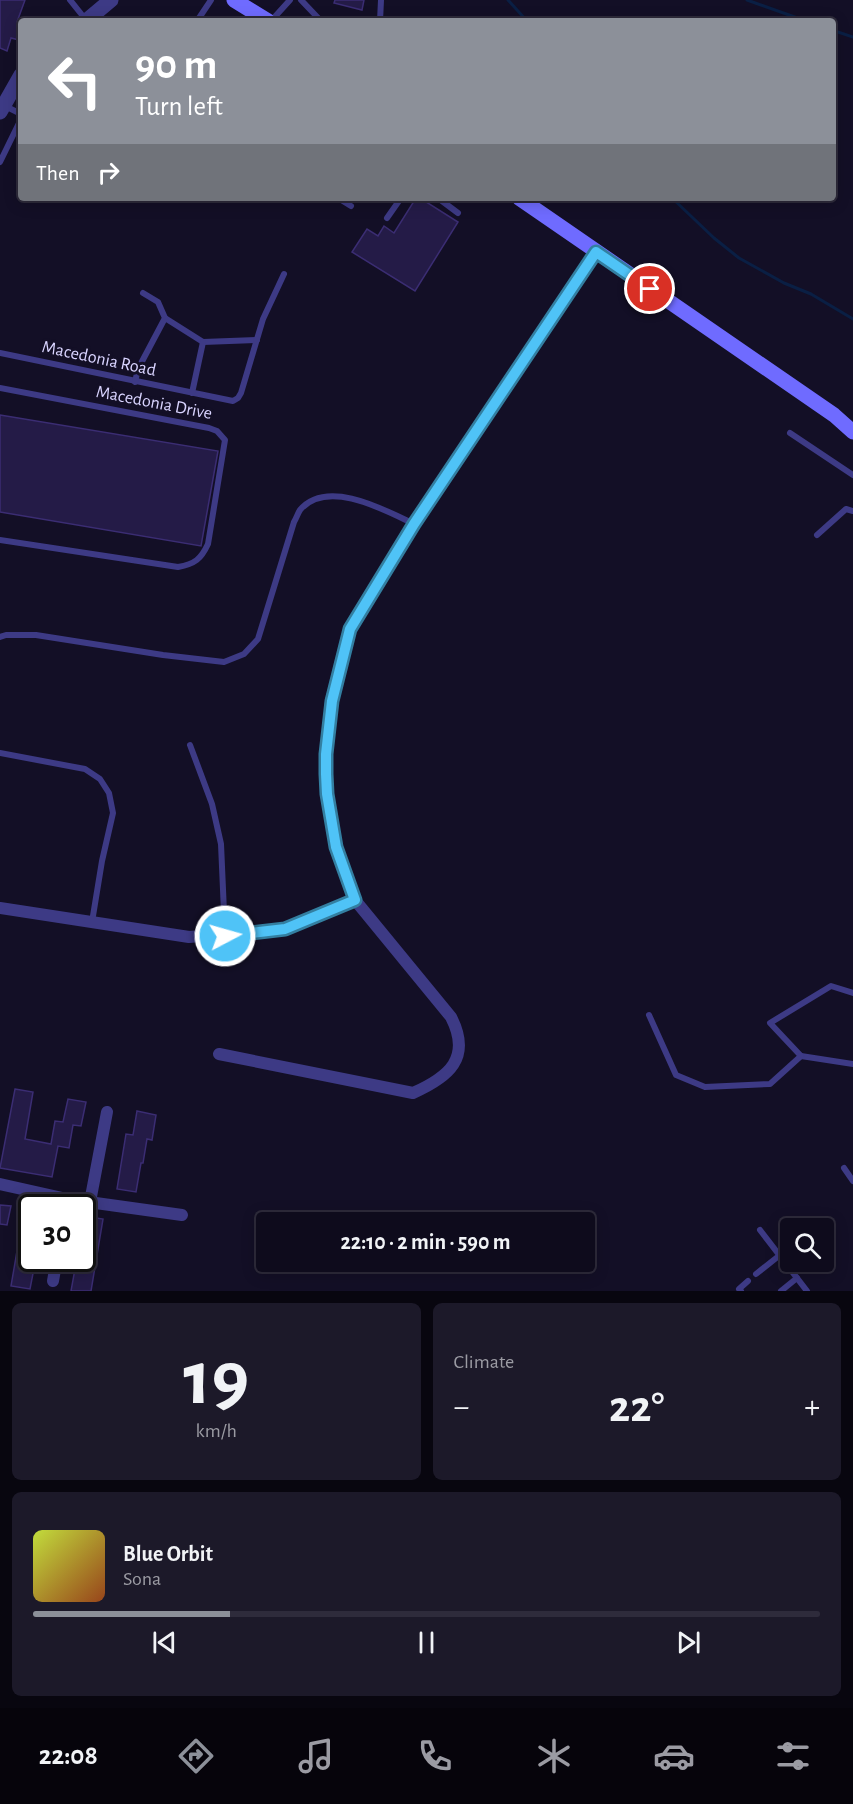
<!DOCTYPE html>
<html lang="en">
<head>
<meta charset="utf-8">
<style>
  :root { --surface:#0e0b1c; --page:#1c1929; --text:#f1f3f6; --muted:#9b9ba3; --line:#2e2b3b; --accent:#8c9099 }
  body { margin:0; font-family:"Alegreya Sans",sans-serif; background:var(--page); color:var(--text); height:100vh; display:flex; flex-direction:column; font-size:22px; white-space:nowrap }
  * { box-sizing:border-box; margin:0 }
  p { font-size:20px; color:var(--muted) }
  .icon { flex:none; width:33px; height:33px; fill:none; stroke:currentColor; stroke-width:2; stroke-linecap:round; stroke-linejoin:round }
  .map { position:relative; height:1291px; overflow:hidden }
  .side { display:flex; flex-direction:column; gap:12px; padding:12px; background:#08060f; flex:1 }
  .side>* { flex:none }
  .banner { position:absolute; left:18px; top:18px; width:818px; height:183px; border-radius:6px; box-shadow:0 3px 15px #0003,0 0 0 2px var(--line); background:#8c9099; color:#fff; overflow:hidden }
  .tools { position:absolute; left:780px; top:1218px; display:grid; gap:12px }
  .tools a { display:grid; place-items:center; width:54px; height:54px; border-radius:6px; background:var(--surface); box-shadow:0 3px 15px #0003,0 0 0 2px var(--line); font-size:30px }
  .speed { position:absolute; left:18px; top:1194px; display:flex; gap:12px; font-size:30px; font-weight:700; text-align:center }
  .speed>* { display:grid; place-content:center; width:78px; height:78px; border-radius:50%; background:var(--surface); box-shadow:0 3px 15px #0003,0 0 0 2px var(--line); line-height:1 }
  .speed .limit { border:3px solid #111; border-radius:9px; background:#fff; color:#111 }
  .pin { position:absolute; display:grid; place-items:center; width:51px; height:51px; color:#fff; margin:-26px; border:3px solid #fff; border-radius:50%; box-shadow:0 2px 6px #0007 }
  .me { position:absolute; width:66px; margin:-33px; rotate:84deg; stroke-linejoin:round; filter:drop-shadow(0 0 4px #0008) }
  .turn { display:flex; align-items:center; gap:21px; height:126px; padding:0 18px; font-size:27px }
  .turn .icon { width:78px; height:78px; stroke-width:2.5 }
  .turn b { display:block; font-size:42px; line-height:51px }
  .then { display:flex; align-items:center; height:57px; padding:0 18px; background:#0003; gap:12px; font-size:22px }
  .big { font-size:45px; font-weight:700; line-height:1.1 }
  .side .tile { flex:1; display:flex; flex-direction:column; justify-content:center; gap:9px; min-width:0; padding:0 21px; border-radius:9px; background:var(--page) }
  .side .dial { align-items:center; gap:0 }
  .dial b { font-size:78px; line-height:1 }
  .song { display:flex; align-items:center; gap:18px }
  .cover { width:72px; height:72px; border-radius:9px; background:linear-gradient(135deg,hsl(70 70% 55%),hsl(20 70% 35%)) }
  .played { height:6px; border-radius:3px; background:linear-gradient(90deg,var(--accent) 25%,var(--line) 25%) }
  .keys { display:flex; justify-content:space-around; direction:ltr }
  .heat { display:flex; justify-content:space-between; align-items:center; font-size:33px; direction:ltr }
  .side .tiles { flex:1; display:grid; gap:12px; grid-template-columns:1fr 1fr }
  .tile:last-child { grid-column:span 2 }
  .trip { position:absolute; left:256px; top:1212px; width:339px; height:60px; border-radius:6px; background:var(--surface); box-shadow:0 3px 15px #0003,0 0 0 2px var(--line); font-weight:700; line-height:60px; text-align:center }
  .menu { display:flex; height:96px; justify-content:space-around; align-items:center; background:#06040b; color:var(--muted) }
  .menu .icon { width:42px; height:42px }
  .menu .active { color:var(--accent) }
  .menu b { font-size:27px; color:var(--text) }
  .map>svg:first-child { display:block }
</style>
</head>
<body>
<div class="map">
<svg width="853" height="1291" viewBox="0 0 853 1291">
  <rect width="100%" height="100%" fill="#130f26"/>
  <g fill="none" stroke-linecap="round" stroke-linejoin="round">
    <g stroke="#0a1f44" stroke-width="3">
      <polyline points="508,0 527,21"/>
      <polyline points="747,0 806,21"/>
      <polyline points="832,30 853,37"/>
      <polyline points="672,198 714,238 739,258 784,283 811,294 853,319"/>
    </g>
  </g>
  <g fill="#241b47" stroke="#3b2d73" stroke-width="1.5">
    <polygon points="0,0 25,0 17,22 21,24 19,40 11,38 7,51 0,48"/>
    <polygon points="335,0 364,0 362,10 334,3"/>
    <polygon points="416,198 420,198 458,222 415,291 352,252 367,229 378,236 384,226 394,233"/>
    <polygon points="0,415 218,451 201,546 0,512"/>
    <polygon points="15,1089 33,1092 25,1139 51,1144 55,1121 63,1122 68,1099 86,1102 81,1126 73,1125 69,1148 58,1146 52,1177 0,1168"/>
    <polygon points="137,1111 156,1115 152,1140 147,1139 143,1163 141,1163 136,1192 117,1189 126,1134 133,1135"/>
    <polygon points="0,1205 11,1206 7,1225 0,1224"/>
    <polygon points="84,1216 103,1219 91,1291 71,1291 77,1258 82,1258"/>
    <polygon points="22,1222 32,1224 32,1258 36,1258 30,1289 11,1286"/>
  </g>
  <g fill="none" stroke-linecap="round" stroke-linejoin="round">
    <g stroke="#3d3a85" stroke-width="6">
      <polyline points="70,0 86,20"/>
      <polyline points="301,0 321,21"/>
      <polyline points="197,21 211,0"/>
      <polyline points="271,21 290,0"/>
      <polyline points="380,21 381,0"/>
      <polyline points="5,106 21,114"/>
      <polyline points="0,162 21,119"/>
      <polyline points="338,198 351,206"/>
      <polyline points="438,198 458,213"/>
      <polyline points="387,218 401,198"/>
      <polyline points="165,318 203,342 257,340"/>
      <polyline points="0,353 233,401 238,398 241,393 263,319 284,274"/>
      <polyline points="135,382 138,369 165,318 158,302 143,293"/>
      <path d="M 0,388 L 209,428 L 217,431 L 225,440 L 208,544 C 201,559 195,564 178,567 L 0,540"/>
      <polyline points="192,393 203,342"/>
      <polyline points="790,433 853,475"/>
      <polyline points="817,535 846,509 853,511"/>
      <path d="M 0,637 L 6,635 L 36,635 L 163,655 L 224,662 L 244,654 L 258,639 L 294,522 C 296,519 298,513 300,510 C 327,478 385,510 414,524"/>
      <polyline points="190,745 212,804 221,844 225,935"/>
      <polyline points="0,753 85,769 100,779 109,793 113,813 102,861 92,922"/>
      <polyline points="853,993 831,986 770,1023 801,1056 853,1064"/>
      <polyline points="649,1015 676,1075 705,1087 770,1084 801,1056"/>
      <polyline points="844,1168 853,1181"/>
      <polyline points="760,1230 807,1291"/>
      <polyline points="756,1274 780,1255"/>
      <polyline points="741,1291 739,1289 748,1281"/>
      <polyline points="781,1291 797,1278"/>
    </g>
    <g stroke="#3d3a85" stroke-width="12">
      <polyline points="355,900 336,847 327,794 326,754 331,701 350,629 414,524 596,252"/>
      <path d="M 0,908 L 189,937 L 285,929 L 355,900 L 451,1017 C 472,1058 449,1077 413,1093 L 219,1054"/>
      <polyline points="0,1184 67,1199 182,1215"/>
      <polyline points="90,1202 107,1112"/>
      <polyline points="53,1281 57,1258"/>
    </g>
    <g stroke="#3d3a85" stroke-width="15">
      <polyline points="86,21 111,0"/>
      <polyline points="0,112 21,75"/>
    </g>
    <g stroke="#6f6bff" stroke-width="15">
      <polyline points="234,0 268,21"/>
      <polyline points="519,198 834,415 853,432"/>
    </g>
  </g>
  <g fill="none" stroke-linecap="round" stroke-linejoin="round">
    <g stroke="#337fa1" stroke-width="15">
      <polyline id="route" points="225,936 285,929 355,900 336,847 327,794 326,774 326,754 332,701 350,629 414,524 596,252 650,289"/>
    </g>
    <use href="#route" stroke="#4fc3f7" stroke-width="10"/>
  </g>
  <g text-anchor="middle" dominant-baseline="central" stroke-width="6" stroke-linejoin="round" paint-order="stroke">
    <g font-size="18" fill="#d9d4ff" stroke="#130f26">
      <text transform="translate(99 359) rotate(12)">Macedonia Road</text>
      <text transform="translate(154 403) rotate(11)">Macedonia Drive</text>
    </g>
  </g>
</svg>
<div class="tools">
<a><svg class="icon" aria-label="search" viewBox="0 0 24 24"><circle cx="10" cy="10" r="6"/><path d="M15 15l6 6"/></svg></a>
</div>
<div class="speed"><div class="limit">30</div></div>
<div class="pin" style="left:650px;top:289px;background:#d93025"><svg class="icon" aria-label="arrive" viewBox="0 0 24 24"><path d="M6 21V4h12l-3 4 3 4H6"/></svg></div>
<svg class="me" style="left:225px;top:936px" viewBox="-20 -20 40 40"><circle r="17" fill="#4fc3f7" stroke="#fff" stroke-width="3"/><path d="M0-11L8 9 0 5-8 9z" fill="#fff"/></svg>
<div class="trip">22:10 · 2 min · 590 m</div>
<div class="banner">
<div class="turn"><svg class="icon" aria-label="left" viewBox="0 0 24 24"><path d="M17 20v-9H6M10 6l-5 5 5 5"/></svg><div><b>90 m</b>Turn left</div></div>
<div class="then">Then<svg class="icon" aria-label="right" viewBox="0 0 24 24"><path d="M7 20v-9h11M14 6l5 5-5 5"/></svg></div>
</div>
</div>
<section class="side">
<div class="tiles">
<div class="tile dial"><b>19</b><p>km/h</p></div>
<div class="tile"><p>Climate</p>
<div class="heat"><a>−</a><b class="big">22°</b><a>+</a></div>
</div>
<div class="tile">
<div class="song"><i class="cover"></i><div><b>Blue Orbit</b><p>Sona</p></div></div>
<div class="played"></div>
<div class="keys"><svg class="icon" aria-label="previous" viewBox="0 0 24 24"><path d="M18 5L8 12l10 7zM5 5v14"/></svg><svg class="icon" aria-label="pause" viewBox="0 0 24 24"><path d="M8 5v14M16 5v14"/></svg><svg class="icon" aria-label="next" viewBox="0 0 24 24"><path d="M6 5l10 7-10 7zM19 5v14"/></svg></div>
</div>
</div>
</section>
<nav class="menu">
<b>22:08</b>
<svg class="icon active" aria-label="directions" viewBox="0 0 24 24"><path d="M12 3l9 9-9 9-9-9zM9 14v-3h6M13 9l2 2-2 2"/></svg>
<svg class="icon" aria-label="music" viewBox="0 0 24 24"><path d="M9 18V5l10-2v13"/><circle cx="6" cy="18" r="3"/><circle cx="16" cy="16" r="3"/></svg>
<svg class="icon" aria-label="phone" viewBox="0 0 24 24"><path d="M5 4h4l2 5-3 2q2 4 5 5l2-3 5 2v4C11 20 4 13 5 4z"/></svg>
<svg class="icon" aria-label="climate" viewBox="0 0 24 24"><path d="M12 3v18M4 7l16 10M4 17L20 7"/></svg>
<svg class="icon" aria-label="car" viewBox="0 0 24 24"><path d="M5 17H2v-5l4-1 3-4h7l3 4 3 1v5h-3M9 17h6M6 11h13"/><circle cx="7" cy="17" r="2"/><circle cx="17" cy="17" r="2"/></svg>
<svg class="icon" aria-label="filters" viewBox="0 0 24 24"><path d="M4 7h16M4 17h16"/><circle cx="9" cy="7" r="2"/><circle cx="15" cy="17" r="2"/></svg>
</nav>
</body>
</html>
